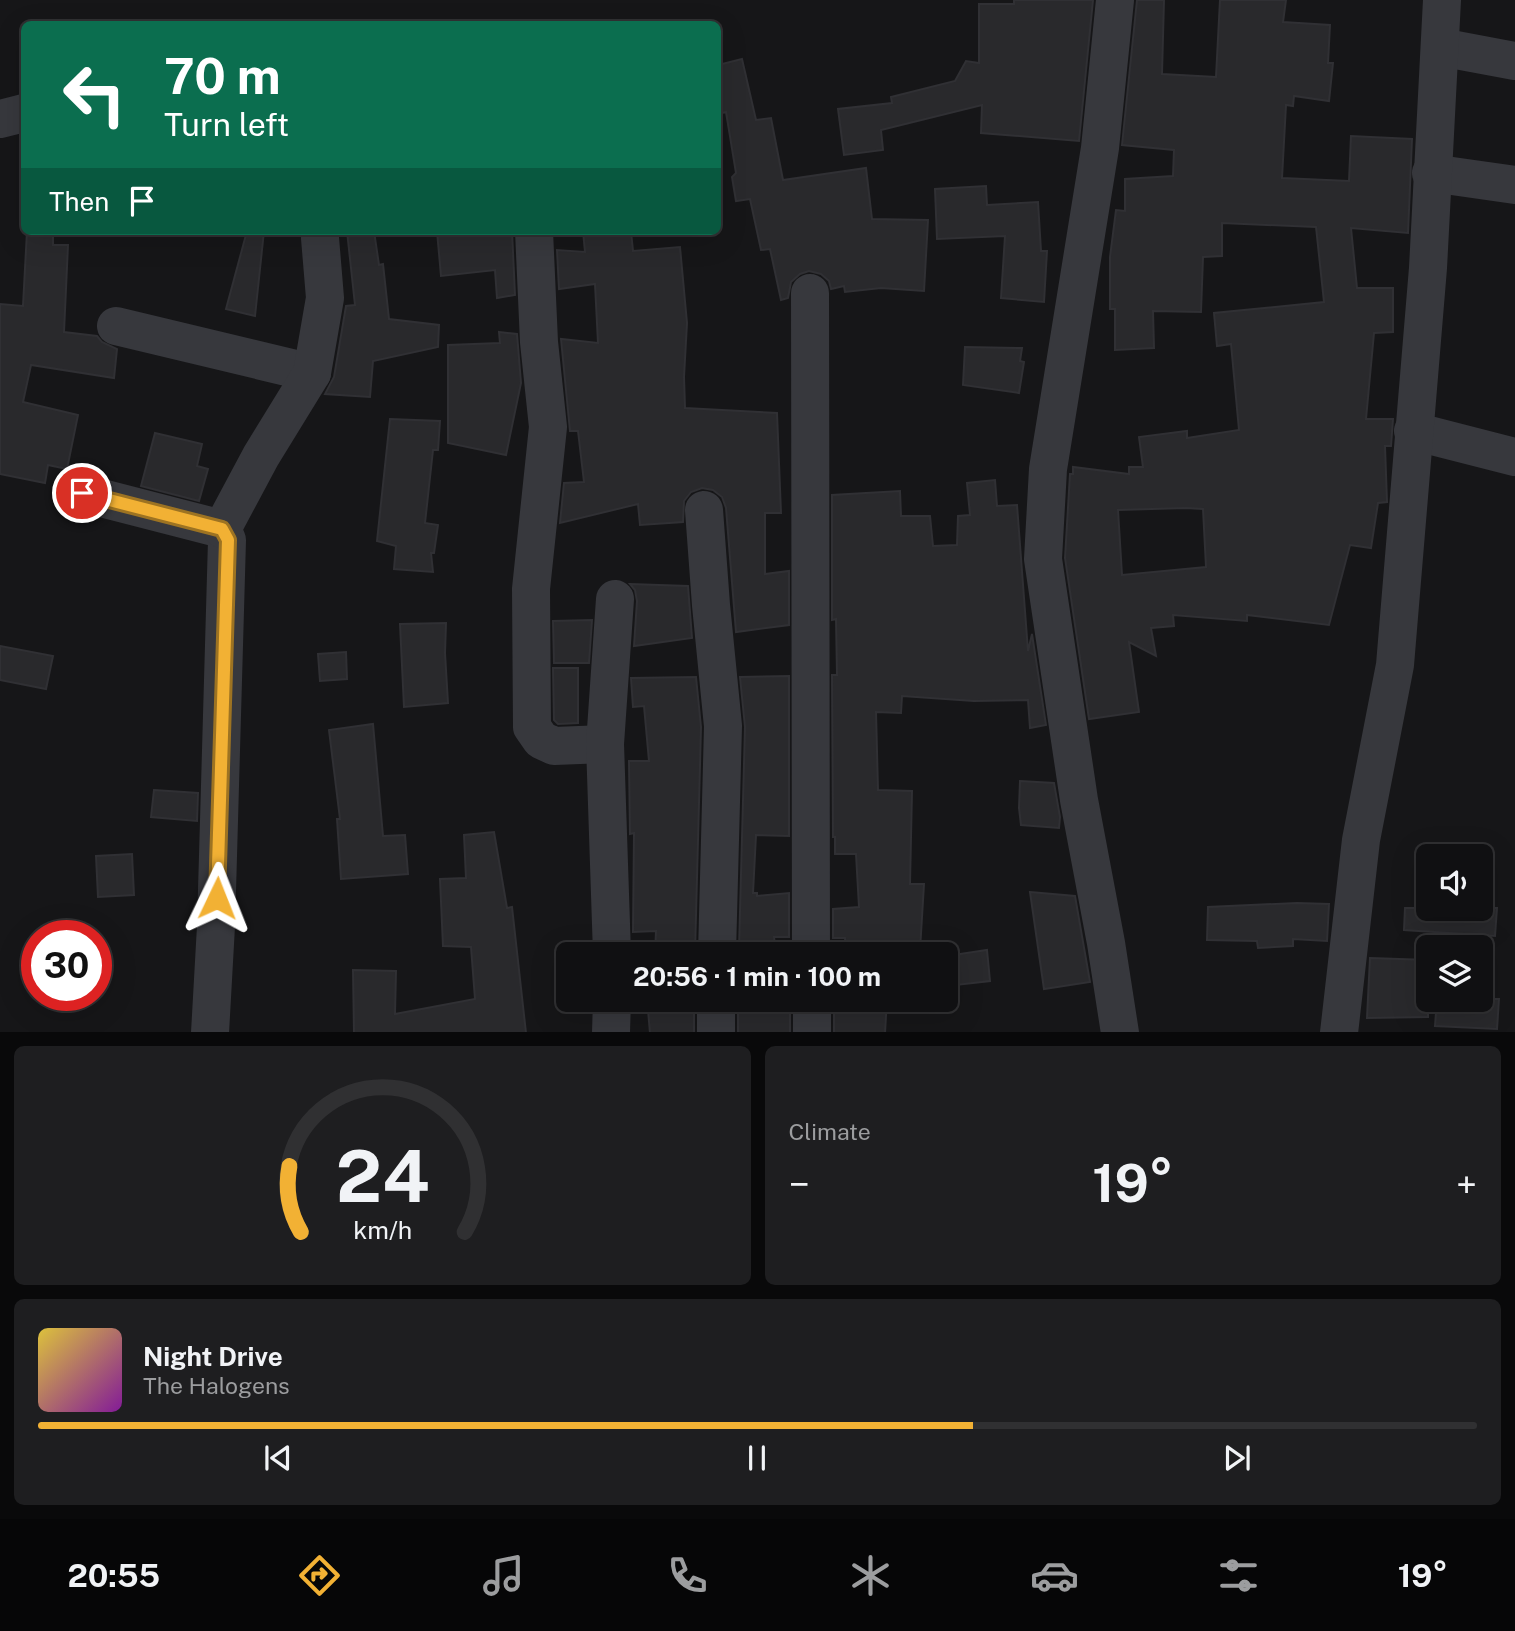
<!DOCTYPE html>
<html lang="en">
<head>
<meta charset="utf-8">
<style>
  :root { --surface:#101012; --page:#1e1e20; --text:#f1f3f6; --muted:#9c9d9f; --line:#303032; --accent:#f2b134 }
  body { margin:0; font-family:"Public Sans",sans-serif; background:var(--page); color:var(--text); height:100vh; display:flex; flex-direction:column; font-size:26px; white-space:nowrap }
  * { box-sizing:border-box; margin:0 }
  p { font-size:23px; color:var(--muted) }
  .icon { flex:none; width:38px; height:38px; fill:none; stroke:currentColor; stroke-width:2; stroke-linecap:round; stroke-linejoin:round }
  .map { position:relative; height:1032px; overflow:hidden }
  .panel { display:flex; flex-direction:column; gap:14px; padding:14px; background:#09090a; flex:1 }
  .panel>* { flex:none }
  .banner { position:absolute; left:21px; top:21px; width:700px; height:214px; border-radius:10px; box-shadow:0 7px 28px #0002,0 0 0 2px var(--line); background:#0b6e4f; color:#fff; overflow:hidden }
  .controls { position:absolute; left:1416px; top:844px; display:grid; gap:14px }
  .controls a { display:grid; place-items:center; width:77px; height:77px; border-radius:10px; background:var(--surface); box-shadow:0 7px 28px #0002,0 0 0 2px var(--line); font-size:35px }
  .speed { position:absolute; left:21px; top:920px; display:flex; gap:14px; font-size:35px; font-weight:700; text-align:center }
  .speed>* { display:grid; place-content:center; width:91px; height:91px; border-radius:50%; background:var(--surface); box-shadow:0 7px 28px #0002,0 0 0 2px var(--line); line-height:1 }
  .speed .limit { border:10px solid #d22; background:#fff; color:#111 }
  .pin { position:absolute; display:grid; place-items:center; width:60px; height:60px; color:#fff; margin:-30px; border:4px solid #fff; border-radius:50%; box-shadow:0 2px 7px #0007 }
  .me { position:absolute; width:77px; margin:-38px; rotate:2deg; stroke-linejoin:round; filter:drop-shadow(0 0 5px #0008) }
  .turn { display:flex; align-items:center; gap:24px; height:147px; padding:0 28px; font-size:32px }
  .turn .icon { width:91px; height:91px; stroke-width:2.5 }
  .turn b { display:block; font-size:49px; line-height:60px }
  .then { display:flex; align-items:center; height:66px; padding:0 28px; background:#0003; gap:14px; font-size:26px }
  .big { font-size:52px; font-weight:700; line-height:1.1 }
  .panel .card { flex:1; display:flex; flex-direction:column; justify-content:center; gap:10px; min-width:0; padding:0 24px; border-radius:10px; background:var(--page) }
  .panel .dial { align-items:center; gap:0 }
  .dial svg { height:182px; overflow:visible; fill:none; stroke:var(--line); stroke-width:7; stroke-linecap:round; text-anchor:middle }
  .dial text { fill:var(--text); stroke:none }
  .song { display:flex; align-items:center; gap:21px }
  .cover { width:84px; height:84px; border-radius:10px; background:linear-gradient(135deg,hsl(50 70% 55%),hsl(290 70% 35%)) }
  .played { height:7px; border-radius:4px; background:linear-gradient(90deg,var(--accent) 65%,var(--line) 65%) }
  .keys { display:flex; justify-content:space-around; direction:ltr }
  .heat { display:flex; justify-content:space-between; align-items:center; font-size:38px; direction:ltr }
  .panel .tiles { flex:1; display:grid; gap:14px; grid-template-columns:1fr 1fr }
  .card:last-child { grid-column:span 2 }
  .trip { position:absolute; left:556px; top:942px; width:402px; height:70px; border-radius:10px; background:var(--surface); box-shadow:0 7px 28px #0002,0 0 0 2px var(--line); font-weight:700; line-height:70px; text-align:center }
  .dock { display:flex; height:112px; justify-content:space-around; align-items:center; background:#060607; color:var(--muted) }
  .dock .icon { width:49px; height:49px }
  .dock .selected { color:var(--accent) }
  .dock b { font-size:32px; color:var(--text) }
  .map>svg:first-child { display:block }
</style>
</head>
<body>
<div class="map">
<svg width="1515" height="1033" viewBox="0 0 1515 1033">
  <rect width="100%" height="100%" fill="#161618"/>
  <g fill="#29292c" stroke="#303034" stroke-width="2" fill-rule="evenodd">
    <polygon points="1014,0 1093,0 1079,141 981,133 982,105 881,130 883,150 844,155 838,109 892,103 891,97 955,81 966,61 979,63 979,4 1014,4"/>
    <path d="M 1137,0 L 1164,0 L 1162,74 L 1216,77 L 1220,0 L 1286,0 L 1283,22 L 1330,25 L 1328,63 L 1333,63 L 1329,101 L 1294,96 L 1293,106 L 1286,105 L 1282,178 L 1349,181 L 1351,136 L 1412,139 L 1408,233 L 1351,228 L 1357,288 L 1393,288 L 1393,332 L 1374,333 L 1366,419 L 1393,419 L 1391,446 L 1385,446 L 1387,502 L 1378,503 L 1371,548 L 1350,545 L 1329,625 L 1247,615 L 1247,621 L 1173,615 L 1174,626 L 1151,628 L 1156,656 L 1129,642 L 1139,712 L 1089,719 L 1065,558 L 1070,474 L 1073,474 L 1073,467 L 1129,474 L 1129,467 L 1143,467 L 1139,437 L 1187,431 L 1187,438 L 1239,430 L 1231,344 L 1217,346 L 1214,313 L 1324,302 L 1316,227 L 1222,223 L 1222,256 L 1203,257 L 1201,312 L 1153,311 L 1154,348 L 1115,350 L 1115,309 L 1110,309 L 1110,257 L 1116,210 L 1125,211 L 1125,179 L 1173,176 L 1174,150 L 1122,145 ZM 1186,508 L 1203,509 L 1206,567 L 1122,575 L 1118,510 Z"/>
    <polygon points="742,59 756,120 771,118 783,180 866,168 872,219 928,220 924,291 881,288 845,292 844,286 831,289 829,281 821,274 809,271 800,274 791,282 788,298 781,300 770,249 761,250 750,199 736,201 732,177 736,173 726,112 718,114 718,65"/>
    <polygon points="986,186 987,205 1038,202 1041,251 1047,251 1044,302 1001,298 1005,236 937,239 935,189"/>
    <polygon points="27,231 53,231 53,245 68,245 64,332 97,336 102,342 117,349 114,378 31,365 23,402 78,415 67,469 48,465 45,483 0,474 0,304 23,306"/>
    <polygon points="247,231 264,231 255,316 226,309"/>
    <polygon points="347,231 374,231 379,265 383,264 389,319 439,325 438,347 373,361 370,397 325,394 334,377 346,306 355,305"/>
    <polygon points="437,231 512,231 515,295 497,298 495,270 441,276"/>
    <polygon points="583,231 631,231 633,251 680,247 687,323 684,377 685,408 777,413 781,513 765,513 765,574 789,571 789,625 736,632 726,508 722,497 713,490 702,488 691,492 684,501 683,522 640,525 638,504 560,523 564,483 584,482 578,431 570,431 561,339 598,343 595,284 559,289 557,250 585,252"/>
    <polygon points="499,332 517,334 521,383 506,455 448,443 448,345 500,343"/>
    <polygon points="965,347 1022,348 1020,361 1024,362 1019,393 963,385"/>
    <polygon points="390,419 440,421 438,450 433,450 425,523 438,525 434,553 431,553 433,572 394,569 396,546 377,541"/>
    <polygon points="155,433 202,444 197,466 208,469 199,501 141,486"/>
    <polygon points="995,480 997,506 1017,505 1028,651 1032,634 1046,725 1030,728 1028,700 974,701 902,696 901,713 876,712 878,790 912,791 910,884 924,884 920,950 888,949 888,954 846,954 845,938 833,938 833,909 859,907 856,854 835,854 835,837 833,837 832,675 837,675 836,619 832,620 832,495 900,491 901,516 930,516 933,546 957,545 958,516 970,515 967,483"/>
    <polygon points="630,584 688,586 692,638 634,646 637,601 635,590"/>
    <polygon points="592,620 589,663 554,663 553,621"/>
    <polygon points="446,623 445,653 448,703 404,707 400,624"/>
    <polygon points="0,646 53,656 46,689 0,680"/>
    <polygon points="346,652 347,679 320,681 318,654"/>
    <polygon points="553,668 578,668 578,723 558,724 554,720"/>
    <polygon points="789,676 789,836 756,835 753,893 757,893 757,896 789,893 789,937 774,937 775,945 739,949 745,727 740,677"/>
    <polygon points="696,677 701,727 695,953 655,954 656,931 633,932 634,833 630,834 629,761 649,761 644,706 633,707 631,678"/>
    <polygon points="373,724 383,836 405,835 408,874 341,879 337,819 340,819 329,730"/>
    <polygon points="1020,781 1054,783 1060,817 1059,828 1021,825 1019,808"/>
    <polygon points="154,790 198,793 197,821 151,817"/>
    <polygon points="494,832 507,908 512,907 526,1033 354,1033 353,970 396,971 395,1014 475,999 471,947 443,946 440,879 466,878 464,835"/>
    <polygon points="132,854 134,895 98,897 96,856"/>
    <polygon points="1030,892 1075,896 1090,982 1044,989"/>
    <polygon points="1297,903 1329,904 1327,941 1293,939 1293,946 1258,948 1257,941 1207,940 1208,907"/>
    <polygon points="1405,908 1497,908 1495,936 1404,930"/>
    <polygon points="987,950 990,981 956,985 953,955"/>
    <polygon points="1370,958 1428,960 1428,1017 1367,1018"/>
    <polygon points="647,999 694,999 694,1033 650,1033"/>
    <rect x="738" y="999" width="52" height="34"/>
    <polygon points="834,999 887,999 885,1033 834,1033"/>
    <polygon points="1437,999 1499,999 1497,1029 1435,1026"/>
  </g>
  <g fill="none" stroke-linecap="round" stroke-linejoin="round">
    <g stroke="#37383d" stroke-width="38">
      <polyline points="1115,0 1100,148 1048,469 1043,559 1079,800 1106,943 1120,1033"/>
      <polyline points="1440,47 1515,61"/>
      <polyline points="0,119 24,113"/>
      <polyline points="1431,173 1515,185"/>
      <polyline points="534,231 539,342 548,427 531,589 532,727 541,740 554,746 605,744"/>
      <polyline points="810,293 811,954"/>
      <polyline points="116,326 312,373"/>
      <polyline points="1413,431 1515,457"/>
      <polyline points="82,493 222,529 227,540 216,926 210,1033"/>
      <polyline points="704,510 711,605 723,726 717,954"/>
      <polyline points="222,529 261,456 312,373 325,298 320,238"/>
      <polyline points="612,954 605,744 615,599"/>
      <polyline points="812,999 812,1033"/>
      <polyline points="611,1033 612,999"/>
      <polyline points="716,1033 716,999"/>
      <polyline points="1339,1033 1361,840 1395,665 1428,268 1442,0"/>
    </g>
  </g>
  <g fill="none" stroke-linecap="round" stroke-linejoin="round">
    <g stroke="#9d7322" stroke-width="18">
      <polyline id="route" points="82,493 222,529 228,540 217,898"/>
    </g>
    <use href="#route" stroke="#f2b134" stroke-width="12"/>
  </g>
</svg>
<div class="controls">
<a><svg class="icon" aria-label="sound" viewBox="0 0 24 24"><path d="M4 9h4l5-4v14l-5-4H4zM17 9q2 3 0 6"/></svg></a>
<a><svg class="icon" aria-label="layers" viewBox="0 0 24 24"><path d="M12 4l9 5-9 5-9-5zM3 14l9 5 9-5"/></svg></a>
</div>
<div class="speed"><div class="limit">30</div></div>
<div class="pin" style="left:82px;top:493px;background:#d93025"><svg class="icon" aria-label="arrive" viewBox="0 0 24 24"><path d="M6 21V4h12l-3 4 3 4H6"/></svg></div>
<svg class="me" style="left:217px;top:898px" viewBox="-20 -20 40 40"><path d="M0-17L14 15 0 8-14 15z" fill="#f2b134" stroke="#fff" stroke-width="4"/></svg>
<div class="trip">20:56 · 1 min · 100 m</div>
<div class="banner">
<div class="turn"><svg class="icon" aria-label="left" viewBox="0 0 24 24"><path d="M17 20v-9H6M10 6l-5 5 5 5"/></svg><div><b>70 m</b>Turn left</div></div>
<div class="then">Then<svg class="icon" aria-label="arrive" viewBox="0 0 24 24"><path d="M6 21V4h12l-3 4 3 4H6"/></svg></div>
</div>
</div>
<section class="panel">
<div class="tiles">
<div class="card dial"><svg viewBox="0 0 100 80">
<path d="M14 69A42 42 0 1 1 86 69"/>
<path d="M14 69A42 42 0 0 1 9 40" stroke="#f2b134"/>
<text x="50" y="56" font-size="32" font-weight="700">24</text>
<text x="50" y="72" font-size="11">km/h</text>
</svg></div>
<div class="card"><p>Climate</p>
<div class="heat"><a>−</a><b class="big">19°</b><a>+</a></div>
</div>
<div class="card">
<div class="song"><i class="cover"></i><div><b>Night Drive</b><p>The Halogens</p></div></div>
<div class="played"></div>
<div class="keys"><svg class="icon" aria-label="previous" viewBox="0 0 24 24"><path d="M18 5L8 12l10 7zM5 5v14"/></svg><svg class="icon" aria-label="pause" viewBox="0 0 24 24"><path d="M8 5v14M16 5v14"/></svg><svg class="icon" aria-label="next" viewBox="0 0 24 24"><path d="M6 5l10 7-10 7zM19 5v14"/></svg></div>
</div>
</div>
</section>
<nav class="dock">
<b>20:55</b>
<svg class="icon selected" aria-label="directions" viewBox="0 0 24 24"><path d="M12 3l9 9-9 9-9-9zM9 14v-3h6M13 9l2 2-2 2"/></svg>
<svg class="icon" aria-label="music" viewBox="0 0 24 24"><path d="M9 18V5l10-2v13"/><circle cx="6" cy="18" r="3"/><circle cx="16" cy="16" r="3"/></svg>
<svg class="icon" aria-label="phone" viewBox="0 0 24 24"><path d="M5 4h4l2 5-3 2q2 4 5 5l2-3 5 2v4C11 20 4 13 5 4z"/></svg>
<svg class="icon" aria-label="climate" viewBox="0 0 24 24"><path d="M12 3v18M4 7l16 10M4 17L20 7"/></svg>
<svg class="icon" aria-label="car" viewBox="0 0 24 24"><path d="M5 17H2v-5l4-1 3-4h7l3 4 3 1v5h-3M9 17h6M6 11h13"/><circle cx="7" cy="17" r="2"/><circle cx="17" cy="17" r="2"/></svg>
<svg class="icon" aria-label="filters" viewBox="0 0 24 24"><path d="M4 7h16M4 17h16"/><circle cx="9" cy="7" r="2"/><circle cx="15" cy="17" r="2"/></svg>
<b>19°</b>
</nav>
</body>
</html>
